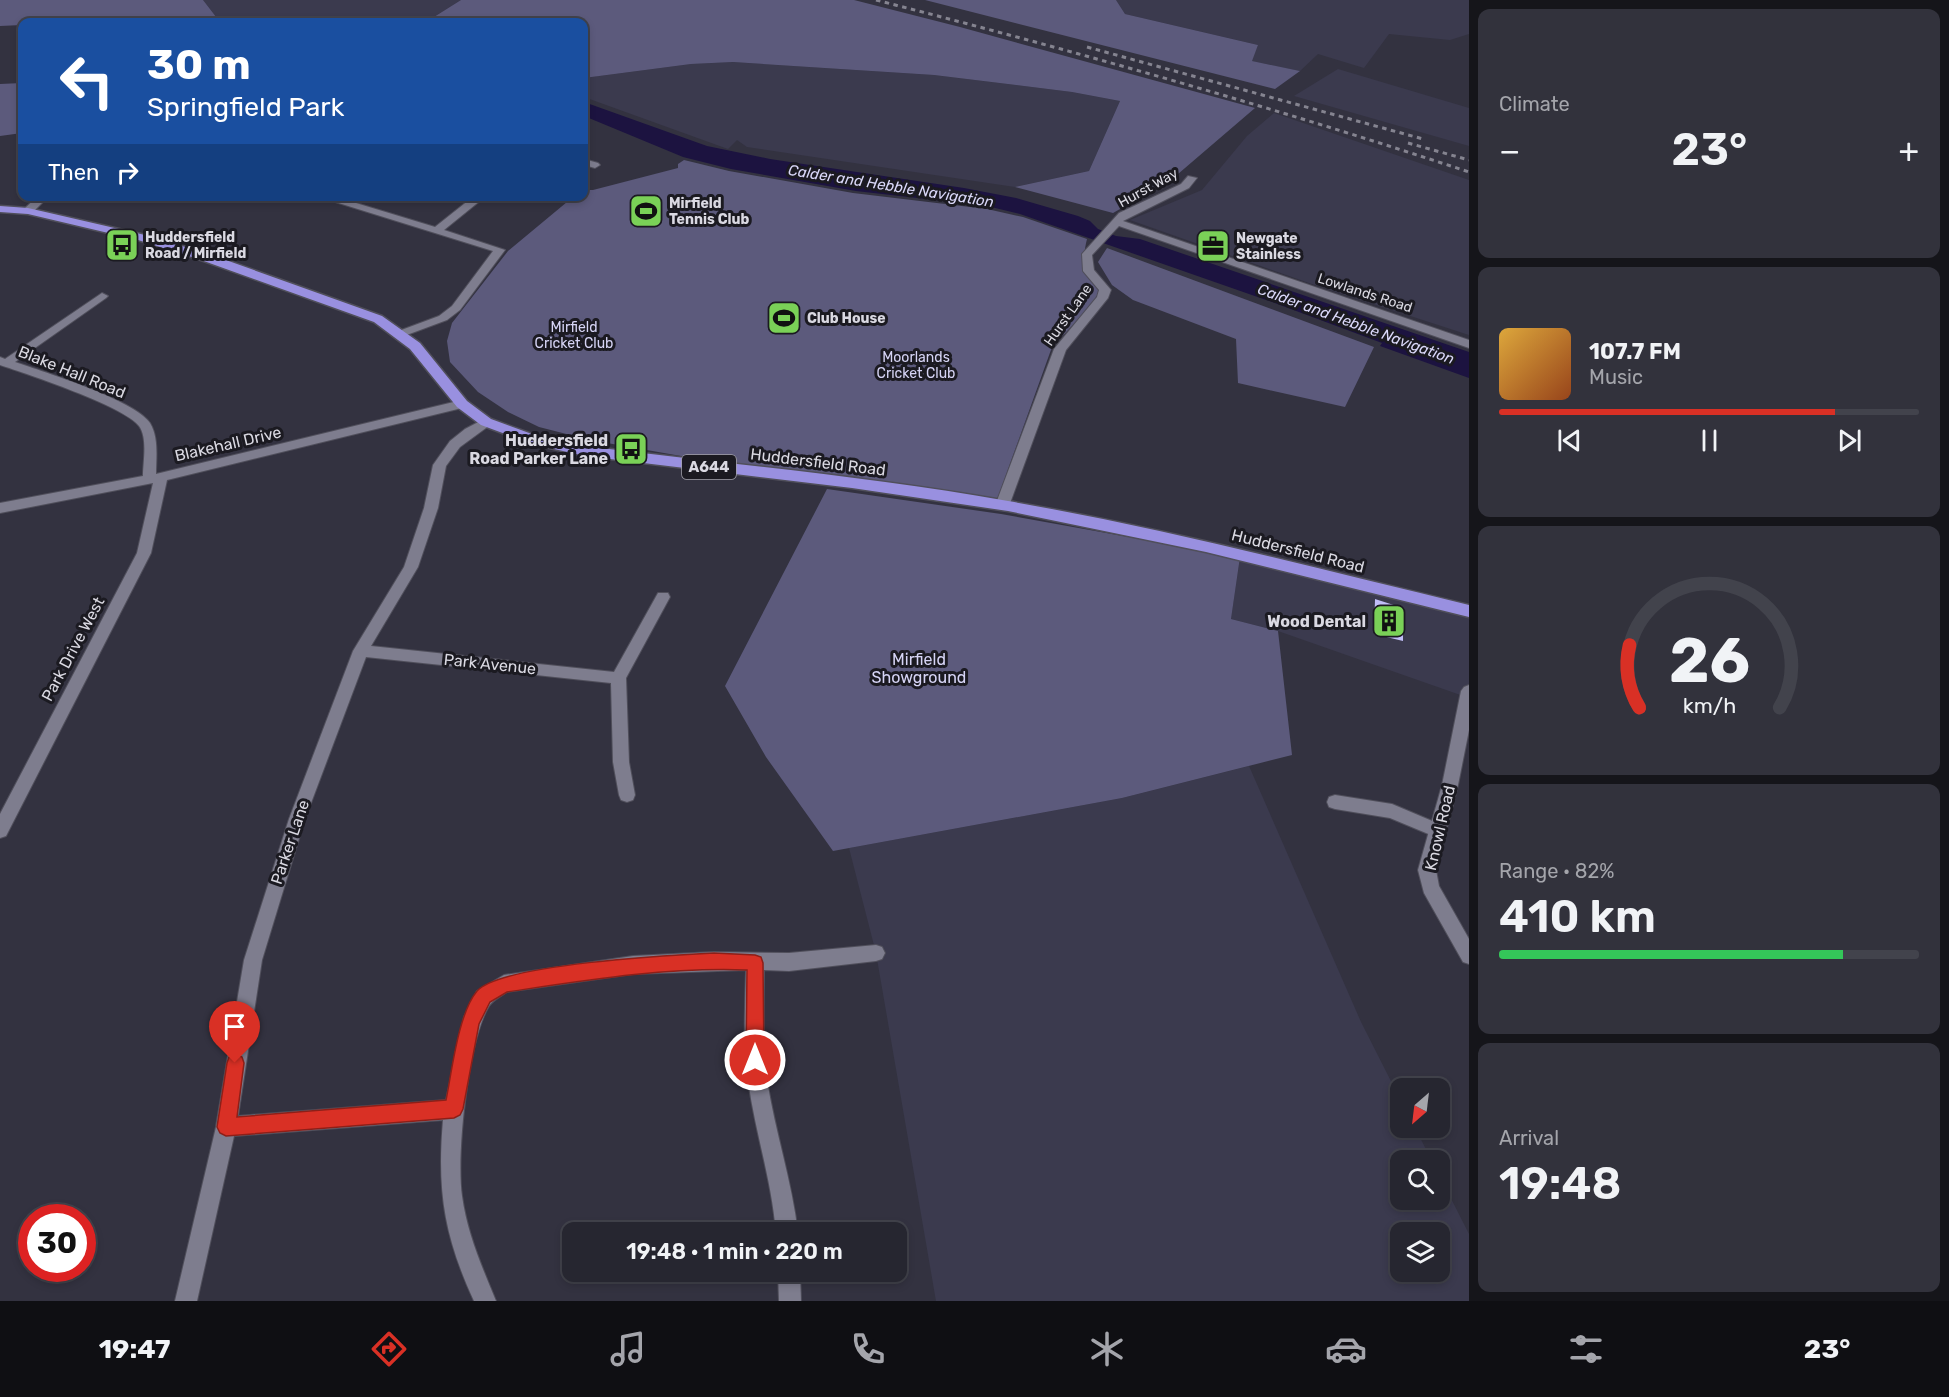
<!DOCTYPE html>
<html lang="en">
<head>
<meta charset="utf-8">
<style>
  :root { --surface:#262630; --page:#32323c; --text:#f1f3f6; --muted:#a4a5ab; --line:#42434c; --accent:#d93025 }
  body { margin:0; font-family:Rubik,sans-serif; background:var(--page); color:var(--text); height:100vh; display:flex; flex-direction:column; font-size:22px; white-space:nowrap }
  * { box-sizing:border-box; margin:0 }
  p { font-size:20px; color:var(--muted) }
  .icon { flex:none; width:33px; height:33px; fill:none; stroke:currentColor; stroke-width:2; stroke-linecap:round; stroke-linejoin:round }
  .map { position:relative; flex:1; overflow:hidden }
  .drawer { display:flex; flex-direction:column; gap:9px; padding:9px; background:#15151a; width:480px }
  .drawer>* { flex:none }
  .hud { position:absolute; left:18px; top:18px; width:570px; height:183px; border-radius:12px; box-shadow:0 3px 9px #0003,0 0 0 2px var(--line); background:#1a4fa0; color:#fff; overflow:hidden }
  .needle { width:39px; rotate:208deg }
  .tools { position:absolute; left:1390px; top:1078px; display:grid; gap:12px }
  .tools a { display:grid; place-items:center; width:60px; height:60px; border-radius:12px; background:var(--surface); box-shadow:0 3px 9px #0003,0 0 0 2px var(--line); font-size:30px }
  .speed { position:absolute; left:18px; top:1204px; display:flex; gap:12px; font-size:30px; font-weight:700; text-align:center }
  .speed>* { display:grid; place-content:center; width:78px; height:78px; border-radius:50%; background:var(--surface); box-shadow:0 3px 9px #0003,0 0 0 2px var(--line); line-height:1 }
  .speed .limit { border:9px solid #d22; background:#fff; color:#111 }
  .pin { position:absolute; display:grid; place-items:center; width:51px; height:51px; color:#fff; margin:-62px -26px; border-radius:50% 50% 50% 0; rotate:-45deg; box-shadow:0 0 6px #0007 }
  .pin .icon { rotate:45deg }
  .me { position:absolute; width:66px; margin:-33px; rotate:0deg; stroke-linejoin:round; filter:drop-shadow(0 0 4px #0008) }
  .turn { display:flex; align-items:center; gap:21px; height:126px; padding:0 30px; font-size:27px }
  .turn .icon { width:78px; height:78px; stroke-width:2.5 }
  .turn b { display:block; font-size:42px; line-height:51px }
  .then { display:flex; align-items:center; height:57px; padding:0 30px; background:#0003; gap:12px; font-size:22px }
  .big { font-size:45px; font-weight:600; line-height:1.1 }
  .drawer .widget { flex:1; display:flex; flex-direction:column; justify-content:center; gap:9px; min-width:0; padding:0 21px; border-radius:12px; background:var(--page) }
  .drawer .dial { align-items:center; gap:0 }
  .dial svg { height:156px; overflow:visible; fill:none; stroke:var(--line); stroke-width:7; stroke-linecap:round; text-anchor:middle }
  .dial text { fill:var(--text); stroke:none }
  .song { display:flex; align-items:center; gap:18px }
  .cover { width:72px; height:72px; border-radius:9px; background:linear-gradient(135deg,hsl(40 70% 55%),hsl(20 70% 35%)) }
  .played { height:6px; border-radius:3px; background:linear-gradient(90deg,var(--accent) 80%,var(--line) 80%) }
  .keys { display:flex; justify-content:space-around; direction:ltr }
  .heat { display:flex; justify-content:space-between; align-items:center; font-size:33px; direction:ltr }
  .charge { height:9px; border-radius:4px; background:linear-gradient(90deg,#34c759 82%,var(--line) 0) }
  .trip { position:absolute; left:562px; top:1222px; width:345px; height:60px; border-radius:12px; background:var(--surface); box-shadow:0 3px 9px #0003,0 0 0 2px var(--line); font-weight:600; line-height:60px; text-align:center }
  .tabs { display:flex; height:96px; justify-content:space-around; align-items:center; background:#0f0f13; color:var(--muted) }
  .tabs .icon { width:42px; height:42px }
  .tabs .active { color:var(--accent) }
  .tabs b { font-size:27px; color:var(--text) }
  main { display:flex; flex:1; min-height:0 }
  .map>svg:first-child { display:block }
</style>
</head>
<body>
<main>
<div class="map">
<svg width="1469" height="1301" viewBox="0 0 1469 1301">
  <rect width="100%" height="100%" fill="#333240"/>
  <g fill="#3b3a4e" fill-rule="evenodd">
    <polygon points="203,0 461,0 426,22 220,22"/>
    <polygon points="1116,0 1469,0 1469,34 1450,40 1389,34 1364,68 1318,54 1300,71 1251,61 1258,45 1125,14"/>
    <polygon points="733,62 934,75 1072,92 1120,101 1089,171 1015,187 747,147 737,140 728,149 584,97 584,78 691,64"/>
    <polygon points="1338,69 1469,108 1469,146 1294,96"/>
    <polygon points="1274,113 1469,180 1469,335 1309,283 1130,220 1202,190 1247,136"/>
    <polygon points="1240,557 1469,611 1469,698 1278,631 1231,619"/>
    <path d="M 1249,766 L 1361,1022 L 1401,1101 L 1401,1128 L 1415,1128 L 1432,1161 L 1401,1161 L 1401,1200 L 1440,1200 L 1440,1177 L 1469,1234 L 1469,1301 L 936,1301 L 876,953 L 849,848 L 1122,798 ZM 1401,1233 L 1440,1233 L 1440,1272 L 1401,1272 Z"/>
  </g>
  <g fill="#5c5a7c">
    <polygon points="0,0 203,0 220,22 22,22 22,25 0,26"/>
    <polygon points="461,0 854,0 960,27 1255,108 1171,180 1113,213 1015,187 1089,171 1120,101 1072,92 934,75 733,62 691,64 584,78 584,22 426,22"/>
    <polygon points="925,0 1116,0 1125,14 1258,45 1252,61 1300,71 1275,89"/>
    <polygon points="22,83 22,133 0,136 0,84"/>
    <path d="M 684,160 L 729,171 L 853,193 L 987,209 L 1023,217 L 1087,239 C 1082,259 1082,277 1101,289 L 1091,306 L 1052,347 L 997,500 L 698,459 L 590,440 L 539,427 L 508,412 L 478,392 L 450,362 L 447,341 L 452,323 L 508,251 L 573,197 L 584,196 L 584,190 L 593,190 L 678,168 L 678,164 Z"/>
    <polygon points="1107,248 1374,347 1345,407 1238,383 1236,339 1133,300 1112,285 1098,262"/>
    <polygon points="827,489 1001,514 1240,557 1231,619 1278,631 1292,755 1122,798 833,851 766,757 725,686"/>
  </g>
  <polygon fill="#1c1340" points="584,102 707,146 770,159 964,188 1016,198 1078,216 1090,221 1098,229 1116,236 1140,239 1469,352 1469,378 1380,346 1382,343 1269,301 1020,214 987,206 856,191 731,169 683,157 584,116"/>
  <polygon fill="#c1bdf8" points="1375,599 1403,608 1403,641 1374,634"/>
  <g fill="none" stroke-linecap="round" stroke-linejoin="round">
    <g stroke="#504f5b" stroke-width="2">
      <g id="minor">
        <polygon points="584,159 598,163 600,165 595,168 584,165"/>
        <polygon points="1188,176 1197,178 1189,188 1123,221 1469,340 1469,348 1119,226 1092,255 1094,270 1111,290 1108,298 1066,350 1009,506 1007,509 997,509 995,506 1054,349 1097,297 1099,290 1083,271 1082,254 1119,213 1181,184"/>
        <polygon points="38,196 49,196 32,213 24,213 24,209"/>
        <polygon points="316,196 333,196 435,227 474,196 486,196 444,230 505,250 460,310 447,320 404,336 396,336 396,332 439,316 452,306 493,251"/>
        <path d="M 102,293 L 108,296 L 106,298 L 15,362 C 44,372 135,400 150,423 C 159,438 156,458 156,474 L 462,400 L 468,404 L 462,408 L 167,480 L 151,553 L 6,836 L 0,838 L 0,814 L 137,553 L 153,483 L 0,513 L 0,503 L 143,476 C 143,462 148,438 139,426 C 124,406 27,374 0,365 L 0,357 L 5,359 Z"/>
        <path d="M 486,418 L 492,422 L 490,425 L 460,447 L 446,466 L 438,508 L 418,567 L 371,646 L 614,672 L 658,593 L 668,593 L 670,597 L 626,678 L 629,762 L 635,795 L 633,800 L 627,802 L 621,800 L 619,795 L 613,762 L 611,683 L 366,657 L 305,819 L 262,960 L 238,1116 L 446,1100 L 464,1017 L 477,991 L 504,975 L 633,956 L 714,952 L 789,953 L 876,945 L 882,947 L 885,953 L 882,959 L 876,961 L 789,971 L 764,970 C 764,1007 762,1044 767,1080 C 775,1132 792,1181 798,1233 L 776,1233 C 772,1181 755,1132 748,1080 C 743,1043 745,1007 746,970 L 633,974 L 507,992 C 501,996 493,1000 489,1006 C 468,1041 456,1155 462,1196 C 467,1233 482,1267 496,1301 L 474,1301 C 444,1236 437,1191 443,1120 L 234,1136 L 197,1301 L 175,1301 L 216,1127 L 244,960 L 289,819 L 353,651 L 404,567 L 424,508 L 433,465 L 450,441 L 465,429 Z"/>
        <polygon points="1335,795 1392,804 1444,826 1446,831 1444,836 1438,838 1390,818 1335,809 1329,807 1327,802 1329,797"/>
        <polygon points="778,1272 800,1272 801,1301 779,1301"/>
      </g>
    </g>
    <g stroke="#504f5b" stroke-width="2">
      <polygon id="tertiary" points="1469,685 1469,730 1458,785 1436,870 1439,886 1469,939 1469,964 1463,962 1424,893 1418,870 1442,785 1461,691 1464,687"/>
    </g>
    <g stroke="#504f5b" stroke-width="3">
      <path id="trunk" d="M 0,206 L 28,208 L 145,235 L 209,254 L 382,316 L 420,343 L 467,401 L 491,419 L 540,437 L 585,446 C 726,464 868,476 1008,501 C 1163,528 1316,568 1469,605 L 1469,617 L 1206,552 L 1008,511 L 852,488 L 585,456 L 532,444 L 481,425 L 457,407 L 410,349 L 374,322 L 201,260 L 138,240 L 28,214 L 0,212 Z"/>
    </g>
    <use href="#minor" fill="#7e7d8e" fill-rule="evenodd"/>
    <use href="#tertiary" fill="#7e7d8e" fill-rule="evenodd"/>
    <use href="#trunk" fill="#9990e0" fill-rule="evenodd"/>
    <g stroke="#858490" stroke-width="3" stroke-dasharray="4.5 4.5" stroke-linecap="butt">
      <path d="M 876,0 C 1075,51 1273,107 1469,172"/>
      <polyline points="1087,47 1423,139"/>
      <polyline points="1408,143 1469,160"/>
    </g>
  </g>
  <path fill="#d93025" stroke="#8d1f18" stroke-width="1.5" d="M 714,953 L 755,955 L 761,957 L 763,963 L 764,1060 L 761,1067 L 755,1069 L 749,1067 L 746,1060 L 747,970 C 666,967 587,980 507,992 L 490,1002 L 479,1024 L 463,1109 L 460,1115 L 454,1118 L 226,1136 L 220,1133 L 217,1127 L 227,1063 L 229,1057 L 235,1054 L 242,1057 L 244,1063 L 237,1117 L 446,1100 C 452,1071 458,1014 477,991 C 501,964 673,955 714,953 Z"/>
  <defs>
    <g id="stadium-square" transform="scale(1.725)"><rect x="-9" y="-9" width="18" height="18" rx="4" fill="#7ad157" stroke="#1b1a21"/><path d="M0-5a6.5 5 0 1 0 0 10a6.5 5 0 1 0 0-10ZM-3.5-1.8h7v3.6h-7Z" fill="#111"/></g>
    <g id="bus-square" transform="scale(1.725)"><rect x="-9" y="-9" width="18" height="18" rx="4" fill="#7ad157" stroke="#1b1a21"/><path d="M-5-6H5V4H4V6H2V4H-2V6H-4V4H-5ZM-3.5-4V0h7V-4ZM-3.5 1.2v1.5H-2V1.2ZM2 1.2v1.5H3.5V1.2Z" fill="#111"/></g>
    <g id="office-square" transform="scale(1.725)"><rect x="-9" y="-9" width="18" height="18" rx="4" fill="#7ad157" stroke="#1b1a21"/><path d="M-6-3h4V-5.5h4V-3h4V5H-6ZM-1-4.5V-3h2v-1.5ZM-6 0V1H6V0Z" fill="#111"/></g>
    <g id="building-square" transform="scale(1.725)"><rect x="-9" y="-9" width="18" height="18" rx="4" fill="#7ad157" stroke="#1b1a21"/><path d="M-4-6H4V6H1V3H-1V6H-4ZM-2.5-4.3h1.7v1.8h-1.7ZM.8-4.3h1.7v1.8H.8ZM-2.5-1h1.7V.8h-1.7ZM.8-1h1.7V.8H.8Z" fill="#111"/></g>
  </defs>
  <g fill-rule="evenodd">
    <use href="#stadium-square" x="646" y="211"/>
    <use href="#bus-square" x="122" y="245"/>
    <use href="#office-square" x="1213" y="246"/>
    <use href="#stadium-square" x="784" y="318"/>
    <use href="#bus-square" x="631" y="449"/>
    <use href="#building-square" x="1389" y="621"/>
  </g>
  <g text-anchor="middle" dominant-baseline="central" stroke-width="6" stroke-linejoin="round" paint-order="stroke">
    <g font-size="14" fill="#dad9e2" stroke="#1b1a21">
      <text transform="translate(1148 188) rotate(-29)">Hurst Way</text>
      <text transform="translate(1365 293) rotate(18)">Lowlands Road</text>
      <text transform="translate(1068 315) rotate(-55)">Hurst Lane</text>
    </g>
    <g font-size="14" font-weight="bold" fill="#dad9e2" stroke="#1b1a21" text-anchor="start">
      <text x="669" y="203">Mirfield<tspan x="669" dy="16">Tennis Club</tspan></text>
      <text x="145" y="237">Huddersfield<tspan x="145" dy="16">Road / Mirfield</tspan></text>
      <text x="1236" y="238">Newgate<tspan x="1236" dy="16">Stainless</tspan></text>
      <text x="807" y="318">Club House</text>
    </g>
    <g font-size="14" fill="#d6d4f5" stroke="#1b1a21">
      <text x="574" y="327">Mirfield<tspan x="574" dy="16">Cricket Club</tspan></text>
      <text x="916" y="357">Moorlands<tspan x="916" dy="16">Cricket Club</tspan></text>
    </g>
    <g font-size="15" font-style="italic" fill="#dad8f9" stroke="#1b1a21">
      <text transform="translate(891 186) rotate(9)">Calder and Hebble Navigation</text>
      <text transform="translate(1356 324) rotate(20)">Calder and Hebble Navigation</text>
    </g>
    <rect fill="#1b1a21" stroke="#a1a0a8" stroke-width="1.5" x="682" y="455" width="54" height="24" rx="4.5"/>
    <g font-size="15" font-weight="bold" fill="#dad9e2">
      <text x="709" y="467">A644</text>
    </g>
    <g font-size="16" fill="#dad9e2" stroke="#1b1a21">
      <text transform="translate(72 372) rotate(22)">Blake Hall Road</text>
      <text transform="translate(228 444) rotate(-13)">Blakehall Drive</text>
      <text transform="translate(818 462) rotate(7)">Huddersfield Road</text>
      <text transform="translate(1298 551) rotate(14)">Huddersfield Road</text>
      <text transform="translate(73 649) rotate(-62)">Park Drive West</text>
      <text transform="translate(490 664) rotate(6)">Park Avenue</text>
      <text transform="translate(1440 828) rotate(-77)">Knowl Road</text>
      <text transform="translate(290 842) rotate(-71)">Parker Lane</text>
    </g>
    <g font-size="16" font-weight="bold" fill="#dad9e2" stroke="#1b1a21" text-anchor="end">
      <text x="608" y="440">Huddersfield<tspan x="608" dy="18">Road Parker Lane</tspan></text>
      <text x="1366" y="621">Wood Dental</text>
    </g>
    <g font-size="16" fill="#d6d4f5" stroke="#1b1a21">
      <text x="919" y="659">Mirfield<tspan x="919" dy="18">Showground</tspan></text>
    </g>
  </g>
</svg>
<div class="tools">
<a><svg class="needle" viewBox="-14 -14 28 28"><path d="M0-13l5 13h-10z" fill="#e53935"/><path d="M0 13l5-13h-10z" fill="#a4a5ab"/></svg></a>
<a><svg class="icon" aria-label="search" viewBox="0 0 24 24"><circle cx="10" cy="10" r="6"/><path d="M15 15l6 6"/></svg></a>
<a><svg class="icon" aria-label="layers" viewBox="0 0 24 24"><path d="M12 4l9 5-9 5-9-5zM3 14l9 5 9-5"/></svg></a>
</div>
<div class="speed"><div class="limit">30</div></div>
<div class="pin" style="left:235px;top:1063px;background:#d93025"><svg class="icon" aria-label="arrive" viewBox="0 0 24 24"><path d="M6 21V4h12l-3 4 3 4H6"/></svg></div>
<svg class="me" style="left:755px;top:1060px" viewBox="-20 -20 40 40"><circle r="17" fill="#d93025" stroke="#fff" stroke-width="3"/><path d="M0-11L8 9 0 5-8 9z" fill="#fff"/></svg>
<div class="trip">19:48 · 1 min · 220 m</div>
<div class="hud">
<div class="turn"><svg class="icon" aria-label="left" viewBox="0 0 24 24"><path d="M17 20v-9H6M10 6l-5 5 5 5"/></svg><div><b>30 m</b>Springfield Park</div></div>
<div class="then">Then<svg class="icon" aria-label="right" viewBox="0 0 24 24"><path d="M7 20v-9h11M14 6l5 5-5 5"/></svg></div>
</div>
</div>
<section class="drawer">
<div class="widget"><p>Climate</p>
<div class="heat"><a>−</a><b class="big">23°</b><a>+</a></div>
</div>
<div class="widget">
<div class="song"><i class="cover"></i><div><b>107.7 FM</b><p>Music</p></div></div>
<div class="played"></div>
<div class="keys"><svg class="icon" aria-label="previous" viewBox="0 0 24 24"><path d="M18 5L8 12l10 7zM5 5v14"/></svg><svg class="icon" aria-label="pause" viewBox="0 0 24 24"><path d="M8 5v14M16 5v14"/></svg><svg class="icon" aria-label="next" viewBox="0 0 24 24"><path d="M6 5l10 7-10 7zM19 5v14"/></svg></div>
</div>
<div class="widget dial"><svg viewBox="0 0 100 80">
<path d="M14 69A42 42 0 1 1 86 69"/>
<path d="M14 69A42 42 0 0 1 9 37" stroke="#d93025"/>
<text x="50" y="56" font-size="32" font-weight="700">26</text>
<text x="50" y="72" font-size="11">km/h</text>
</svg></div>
<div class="widget"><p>Range · 82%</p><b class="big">410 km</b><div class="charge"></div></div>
<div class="widget"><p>Arrival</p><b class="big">19:48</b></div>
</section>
</main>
<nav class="tabs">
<b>19:47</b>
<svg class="icon active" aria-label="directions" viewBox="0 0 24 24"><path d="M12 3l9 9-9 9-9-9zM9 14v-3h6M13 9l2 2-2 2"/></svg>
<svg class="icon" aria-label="music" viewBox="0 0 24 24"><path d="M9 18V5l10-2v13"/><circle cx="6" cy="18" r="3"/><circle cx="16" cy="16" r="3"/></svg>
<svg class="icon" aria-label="phone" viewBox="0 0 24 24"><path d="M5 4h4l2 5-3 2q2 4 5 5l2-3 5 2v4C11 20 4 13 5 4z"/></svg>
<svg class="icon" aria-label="climate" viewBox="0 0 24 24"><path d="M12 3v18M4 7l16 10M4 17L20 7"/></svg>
<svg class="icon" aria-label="car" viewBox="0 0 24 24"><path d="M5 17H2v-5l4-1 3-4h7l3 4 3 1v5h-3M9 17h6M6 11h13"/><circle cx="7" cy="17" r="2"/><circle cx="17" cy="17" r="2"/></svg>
<svg class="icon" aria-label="filters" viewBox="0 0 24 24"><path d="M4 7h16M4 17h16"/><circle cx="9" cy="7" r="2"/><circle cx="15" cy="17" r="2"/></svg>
<b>23°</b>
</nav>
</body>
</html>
